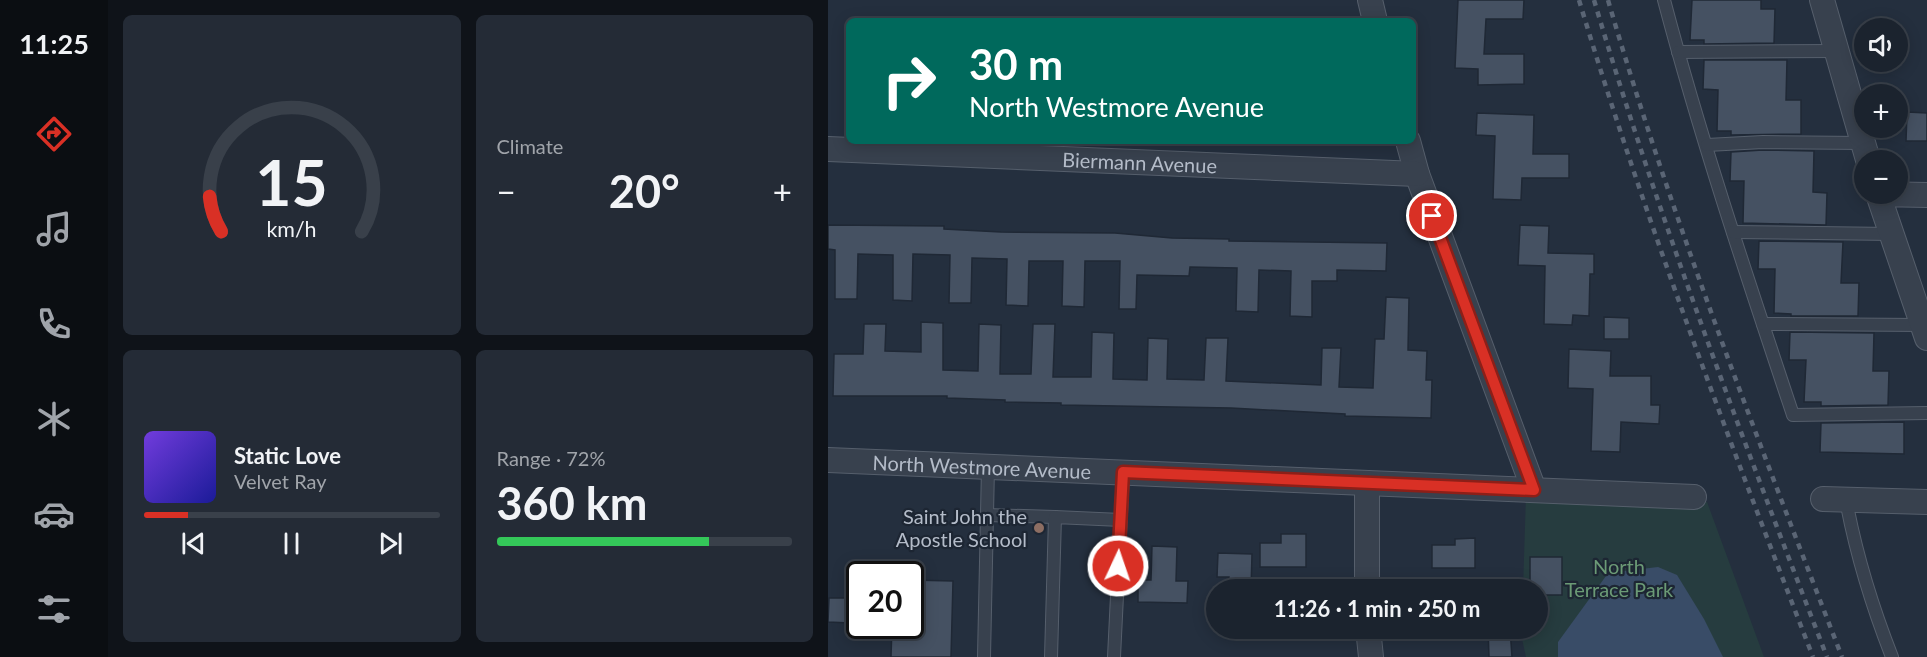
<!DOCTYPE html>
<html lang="en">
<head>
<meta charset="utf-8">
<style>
  :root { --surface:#1b232e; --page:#242b36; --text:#f1f3f6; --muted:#a0a4aa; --line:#39404a; --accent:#d93025 }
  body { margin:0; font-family:Lato,sans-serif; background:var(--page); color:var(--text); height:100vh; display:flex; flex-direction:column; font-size:22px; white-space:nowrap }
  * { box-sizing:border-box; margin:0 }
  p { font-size:20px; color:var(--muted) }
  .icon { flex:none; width:33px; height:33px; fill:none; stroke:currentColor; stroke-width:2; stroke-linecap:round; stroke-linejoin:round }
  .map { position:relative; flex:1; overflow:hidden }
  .details { display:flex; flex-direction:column; gap:15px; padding:15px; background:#0f1319; width:720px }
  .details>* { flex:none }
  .hud { position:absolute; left:18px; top:18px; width:570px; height:126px; border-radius:9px; box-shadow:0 3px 15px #0003,0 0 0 2px var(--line); background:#00695c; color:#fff; overflow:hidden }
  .controls { position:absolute; left:1026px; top:18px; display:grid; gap:12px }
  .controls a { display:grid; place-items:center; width:54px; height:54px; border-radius:50%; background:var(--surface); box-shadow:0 3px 15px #0003,0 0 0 2px var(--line); font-size:30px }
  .speed { position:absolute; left:18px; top:561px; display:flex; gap:12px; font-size:30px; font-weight:700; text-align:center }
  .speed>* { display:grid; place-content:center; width:78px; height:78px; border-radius:50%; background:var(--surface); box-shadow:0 3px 15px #0003,0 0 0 2px var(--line); line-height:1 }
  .speed .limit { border:3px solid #111; border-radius:9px; background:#fff; color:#111 }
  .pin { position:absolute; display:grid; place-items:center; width:51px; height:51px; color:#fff; margin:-26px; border:3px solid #fff; border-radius:50%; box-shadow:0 2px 6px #0007 }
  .me { position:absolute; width:66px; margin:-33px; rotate:3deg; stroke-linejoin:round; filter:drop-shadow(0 0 4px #0008) }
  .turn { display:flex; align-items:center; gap:21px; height:126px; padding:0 24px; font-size:27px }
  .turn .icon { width:78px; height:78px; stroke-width:2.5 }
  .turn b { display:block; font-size:42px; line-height:51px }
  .big { font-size:45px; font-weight:700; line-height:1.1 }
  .details .tile { flex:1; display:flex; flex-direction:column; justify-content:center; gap:9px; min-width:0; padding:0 21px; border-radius:9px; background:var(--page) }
  .details .dial { align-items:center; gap:0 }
  .dial svg { height:156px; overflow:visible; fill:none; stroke:var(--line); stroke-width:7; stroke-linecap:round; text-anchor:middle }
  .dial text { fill:var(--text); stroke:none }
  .song { display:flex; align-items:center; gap:18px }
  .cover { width:72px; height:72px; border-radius:9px; background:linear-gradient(135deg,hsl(260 70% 55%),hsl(240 70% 35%)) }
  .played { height:6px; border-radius:3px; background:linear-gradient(90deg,var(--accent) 15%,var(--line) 15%) }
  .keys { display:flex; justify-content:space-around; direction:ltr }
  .heat { display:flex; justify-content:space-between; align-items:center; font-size:33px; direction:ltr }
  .charge { height:9px; border-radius:4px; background:linear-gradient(90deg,#34c759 72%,var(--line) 0) }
  .details .tiles { flex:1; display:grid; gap:15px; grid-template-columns:repeat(2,1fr) }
  .trip { position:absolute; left:378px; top:579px; width:342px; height:60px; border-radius:30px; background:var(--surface); box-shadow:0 3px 15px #0003,0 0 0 2px var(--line); font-weight:700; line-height:60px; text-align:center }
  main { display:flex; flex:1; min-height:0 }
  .menu { display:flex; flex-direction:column; width:108px; justify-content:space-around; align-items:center; background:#0b0e12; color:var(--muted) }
  .menu .icon { width:42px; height:42px }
  .menu .active { color:var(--accent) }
  .menu b { font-size:27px; color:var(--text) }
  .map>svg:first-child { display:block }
</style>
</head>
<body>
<main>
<nav class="menu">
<b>11:25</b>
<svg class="icon active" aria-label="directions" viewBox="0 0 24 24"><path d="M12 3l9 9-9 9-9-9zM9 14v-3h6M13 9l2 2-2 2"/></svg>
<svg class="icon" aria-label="music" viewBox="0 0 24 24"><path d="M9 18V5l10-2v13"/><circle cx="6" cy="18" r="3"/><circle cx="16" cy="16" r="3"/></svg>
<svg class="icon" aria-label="phone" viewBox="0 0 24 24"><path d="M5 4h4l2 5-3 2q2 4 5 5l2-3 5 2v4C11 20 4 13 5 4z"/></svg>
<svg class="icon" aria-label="climate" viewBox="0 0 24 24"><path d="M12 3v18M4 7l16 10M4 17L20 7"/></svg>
<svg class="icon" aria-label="car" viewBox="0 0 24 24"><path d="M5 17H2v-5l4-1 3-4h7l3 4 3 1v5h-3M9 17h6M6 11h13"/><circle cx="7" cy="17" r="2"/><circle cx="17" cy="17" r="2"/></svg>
<svg class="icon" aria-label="filters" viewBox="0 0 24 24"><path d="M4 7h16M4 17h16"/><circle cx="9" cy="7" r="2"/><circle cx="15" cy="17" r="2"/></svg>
</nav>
<section class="details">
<div class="tiles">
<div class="tile dial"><svg viewBox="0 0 100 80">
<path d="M14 69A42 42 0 1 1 86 69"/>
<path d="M14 69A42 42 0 0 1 8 51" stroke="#d93025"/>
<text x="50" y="56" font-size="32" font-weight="700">15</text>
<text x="50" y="72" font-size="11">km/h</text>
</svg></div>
<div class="tile"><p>Climate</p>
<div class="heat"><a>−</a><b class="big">20°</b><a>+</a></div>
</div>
<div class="tile">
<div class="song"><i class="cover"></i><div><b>Static Love</b><p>Velvet Ray</p></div></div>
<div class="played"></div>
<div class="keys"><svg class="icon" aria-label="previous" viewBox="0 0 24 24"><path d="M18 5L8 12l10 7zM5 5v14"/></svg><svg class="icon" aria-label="pause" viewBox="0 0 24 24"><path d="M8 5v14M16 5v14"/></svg><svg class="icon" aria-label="next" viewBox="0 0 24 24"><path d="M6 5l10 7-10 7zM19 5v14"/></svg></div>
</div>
<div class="tile"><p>Range · 72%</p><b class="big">360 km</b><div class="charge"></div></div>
</div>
</section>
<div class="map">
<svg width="1099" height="657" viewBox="0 0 1099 657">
  <rect width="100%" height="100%" fill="#242f3e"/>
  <polygon fill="#263c3f" points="698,495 879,502 936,657 698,657 694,639 694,629 710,628 710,590 695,589"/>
  <polygon fill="#394c67" points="830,567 849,575 876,619 895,657 730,657 730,642 778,576 788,572"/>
  <g fill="#455162" stroke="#1f2835" stroke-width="1.5">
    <polygon points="630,0 696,0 695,19 658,19 656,54 696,54 696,84 650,85 650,69 627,68"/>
    <polygon points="864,0 933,0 933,9 947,9 946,43 876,44 876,40 862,40"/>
    <polygon points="876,60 959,60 958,100 973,100 973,134 903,135 903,131 889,131 890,90 875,89"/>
    <polygon points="1079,112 1099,113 1099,141 1078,141"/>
    <polygon points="649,113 706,115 705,154 741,154 741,178 694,178 693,200 665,199 667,136 648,135"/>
    <polygon points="935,150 986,151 985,192 999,193 998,225 915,223 916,181 902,181 903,152"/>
    <polygon points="0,225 116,226 116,229 173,232 287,233 344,238 401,239 401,241 559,243 558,271 509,270 509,281 484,281 484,317 462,316 463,271 431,270 430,312 408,311 409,268 362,267 361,276 309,275 308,309 291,309 292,261 257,261 256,307 234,306 235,261 201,261 200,306 178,305 179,259 144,258 143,303 121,303 122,255 85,254 84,301 65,300 65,255 30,254 29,299 7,299 7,250 0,249"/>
    <polygon points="692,225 721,226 720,253 766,254 766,274 762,274 761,316 745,315 744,325 716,324 717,266 690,265"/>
    <polygon points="931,241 1015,242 1013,283 1031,283 1030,316 963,316 963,314 946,313 947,269 930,269"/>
    <polygon points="558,297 581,298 580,350 599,351 598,380 604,380 603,418 517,416 517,414 403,408 233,405 233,403 177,402 177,400 119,398 119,396 5,396 6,354 35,354 36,324 58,324 57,351 93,352 93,322 115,323 115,370 150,371 151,324 173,325 172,374 203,374 205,324 227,324 225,377 263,377 264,332 286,333 285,379 319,380 320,338 340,339 339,379 376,380 378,338 400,338 398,381 493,385 494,348 513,348 511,387 545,388 547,339 556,339"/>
    <polygon points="776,317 801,318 801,339 776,339"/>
    <polygon points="962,332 1046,333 1045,371 1061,371 1060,405 993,406 993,402 976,402 978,360 961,360"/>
    <polygon points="741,349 783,351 782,376 823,376 823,405 832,405 831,424 793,422 792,452 763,451 765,389 740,388"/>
    <polygon points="1076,422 1076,454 992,452 993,423"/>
    <polygon points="453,534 478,534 478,567 432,567 432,543 453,543"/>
    <polygon points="647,538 647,568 604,568 604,545 627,545 627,539"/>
    <polygon points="324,546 349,547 348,581 360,581 359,603 310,602 310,580 323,580"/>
    <polygon points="390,553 424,554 423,590 401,590 401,577 389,577"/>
    <polygon points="702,557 734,557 734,595 710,595 710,590 702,590"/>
    <polygon points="82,580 125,581 123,657 63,657 64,626 82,626"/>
    <polygon points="1,598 23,598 22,623 0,622"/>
    <polygon points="660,628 682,628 684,657 661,657"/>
  </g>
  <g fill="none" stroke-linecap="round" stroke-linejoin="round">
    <g stroke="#565f6c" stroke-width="14">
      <g id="service">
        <path d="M 836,0 C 873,140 919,277 965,415 L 1099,413"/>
        <polyline points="850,52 1009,51"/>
        <polyline points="879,145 935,142 1035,143"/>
        <polyline points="905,232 1064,234"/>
        <polyline points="935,324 1094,325"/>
        <path d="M 1018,500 C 1028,554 1044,606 1064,657"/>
        <polyline points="159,515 227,517"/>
        <polyline points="156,657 160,467"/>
        <polyline points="223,657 227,517 293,520"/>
        <polyline points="286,657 295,473"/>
      </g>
    </g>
    <g stroke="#565f6c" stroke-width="26">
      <g id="minor">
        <polyline points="542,0 547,21"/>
        <polyline points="994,0 1040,160"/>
        <polyline points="580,141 589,174 706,490"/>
        <path id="s1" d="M 0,149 L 589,174"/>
        <polyline points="1099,195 1050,194 1099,338"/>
        <path id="s2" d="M 0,460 L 866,497"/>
        <polyline points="995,499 1099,502"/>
        <polyline points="539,590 539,483"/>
        <polyline points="540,628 543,657"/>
      </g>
    </g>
    <use href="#service" stroke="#38414e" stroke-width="12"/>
    <use href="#minor" stroke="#38414e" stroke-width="24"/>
    <g stroke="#5a6575" stroke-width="4.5" stroke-dasharray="6 6" stroke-linecap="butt">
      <path d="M 751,0 C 818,223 901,440 985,657"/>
      <path d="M 766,0 C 832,223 915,440 999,657"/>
      <path d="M 780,0 C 845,223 930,440 1014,657"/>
    </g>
  </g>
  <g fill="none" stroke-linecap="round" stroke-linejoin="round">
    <g stroke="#8d1f18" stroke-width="15">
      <polyline id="route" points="290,566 295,472 706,490 604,216"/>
    </g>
    <use href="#route" stroke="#d93025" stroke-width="10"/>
  </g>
  <circle fill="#8d6e63" stroke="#1d2633" stroke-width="2" cx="211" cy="528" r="6"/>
  <g text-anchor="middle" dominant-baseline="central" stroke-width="4.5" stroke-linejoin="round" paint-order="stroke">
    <g font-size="20" fill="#b4bcc9" stroke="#1d2633">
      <text stroke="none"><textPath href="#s1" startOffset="312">Biermann Avenue</textPath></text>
      <text stroke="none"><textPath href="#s2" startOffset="154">North Westmore Avenue</textPath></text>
    </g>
    <g font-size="20" fill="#b4bcc9" stroke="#1d2633" text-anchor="end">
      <text x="199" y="516">Saint John the<tspan x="199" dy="23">Apostle School</tspan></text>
    </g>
    <g font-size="20" fill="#6b9a76" stroke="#1d2633">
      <text x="791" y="566">North<tspan x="791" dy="23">Terrace Park</tspan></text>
    </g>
  </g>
</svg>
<div class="controls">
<a><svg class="icon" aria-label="sound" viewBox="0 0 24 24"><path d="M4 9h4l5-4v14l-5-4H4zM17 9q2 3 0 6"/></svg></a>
<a>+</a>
<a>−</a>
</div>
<div class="speed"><div class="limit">20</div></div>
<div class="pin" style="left:604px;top:216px;background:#d93025"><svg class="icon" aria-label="arrive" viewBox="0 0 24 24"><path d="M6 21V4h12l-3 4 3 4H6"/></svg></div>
<svg class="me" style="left:290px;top:566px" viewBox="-20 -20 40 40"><circle r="17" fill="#d93025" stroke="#fff" stroke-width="3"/><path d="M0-11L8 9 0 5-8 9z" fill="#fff"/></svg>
<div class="trip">11:26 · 1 min · 250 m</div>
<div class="hud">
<div class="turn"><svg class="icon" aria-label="right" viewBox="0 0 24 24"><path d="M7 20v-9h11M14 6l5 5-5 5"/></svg><div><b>30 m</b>North Westmore Avenue</div></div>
</div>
</div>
</main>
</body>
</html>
